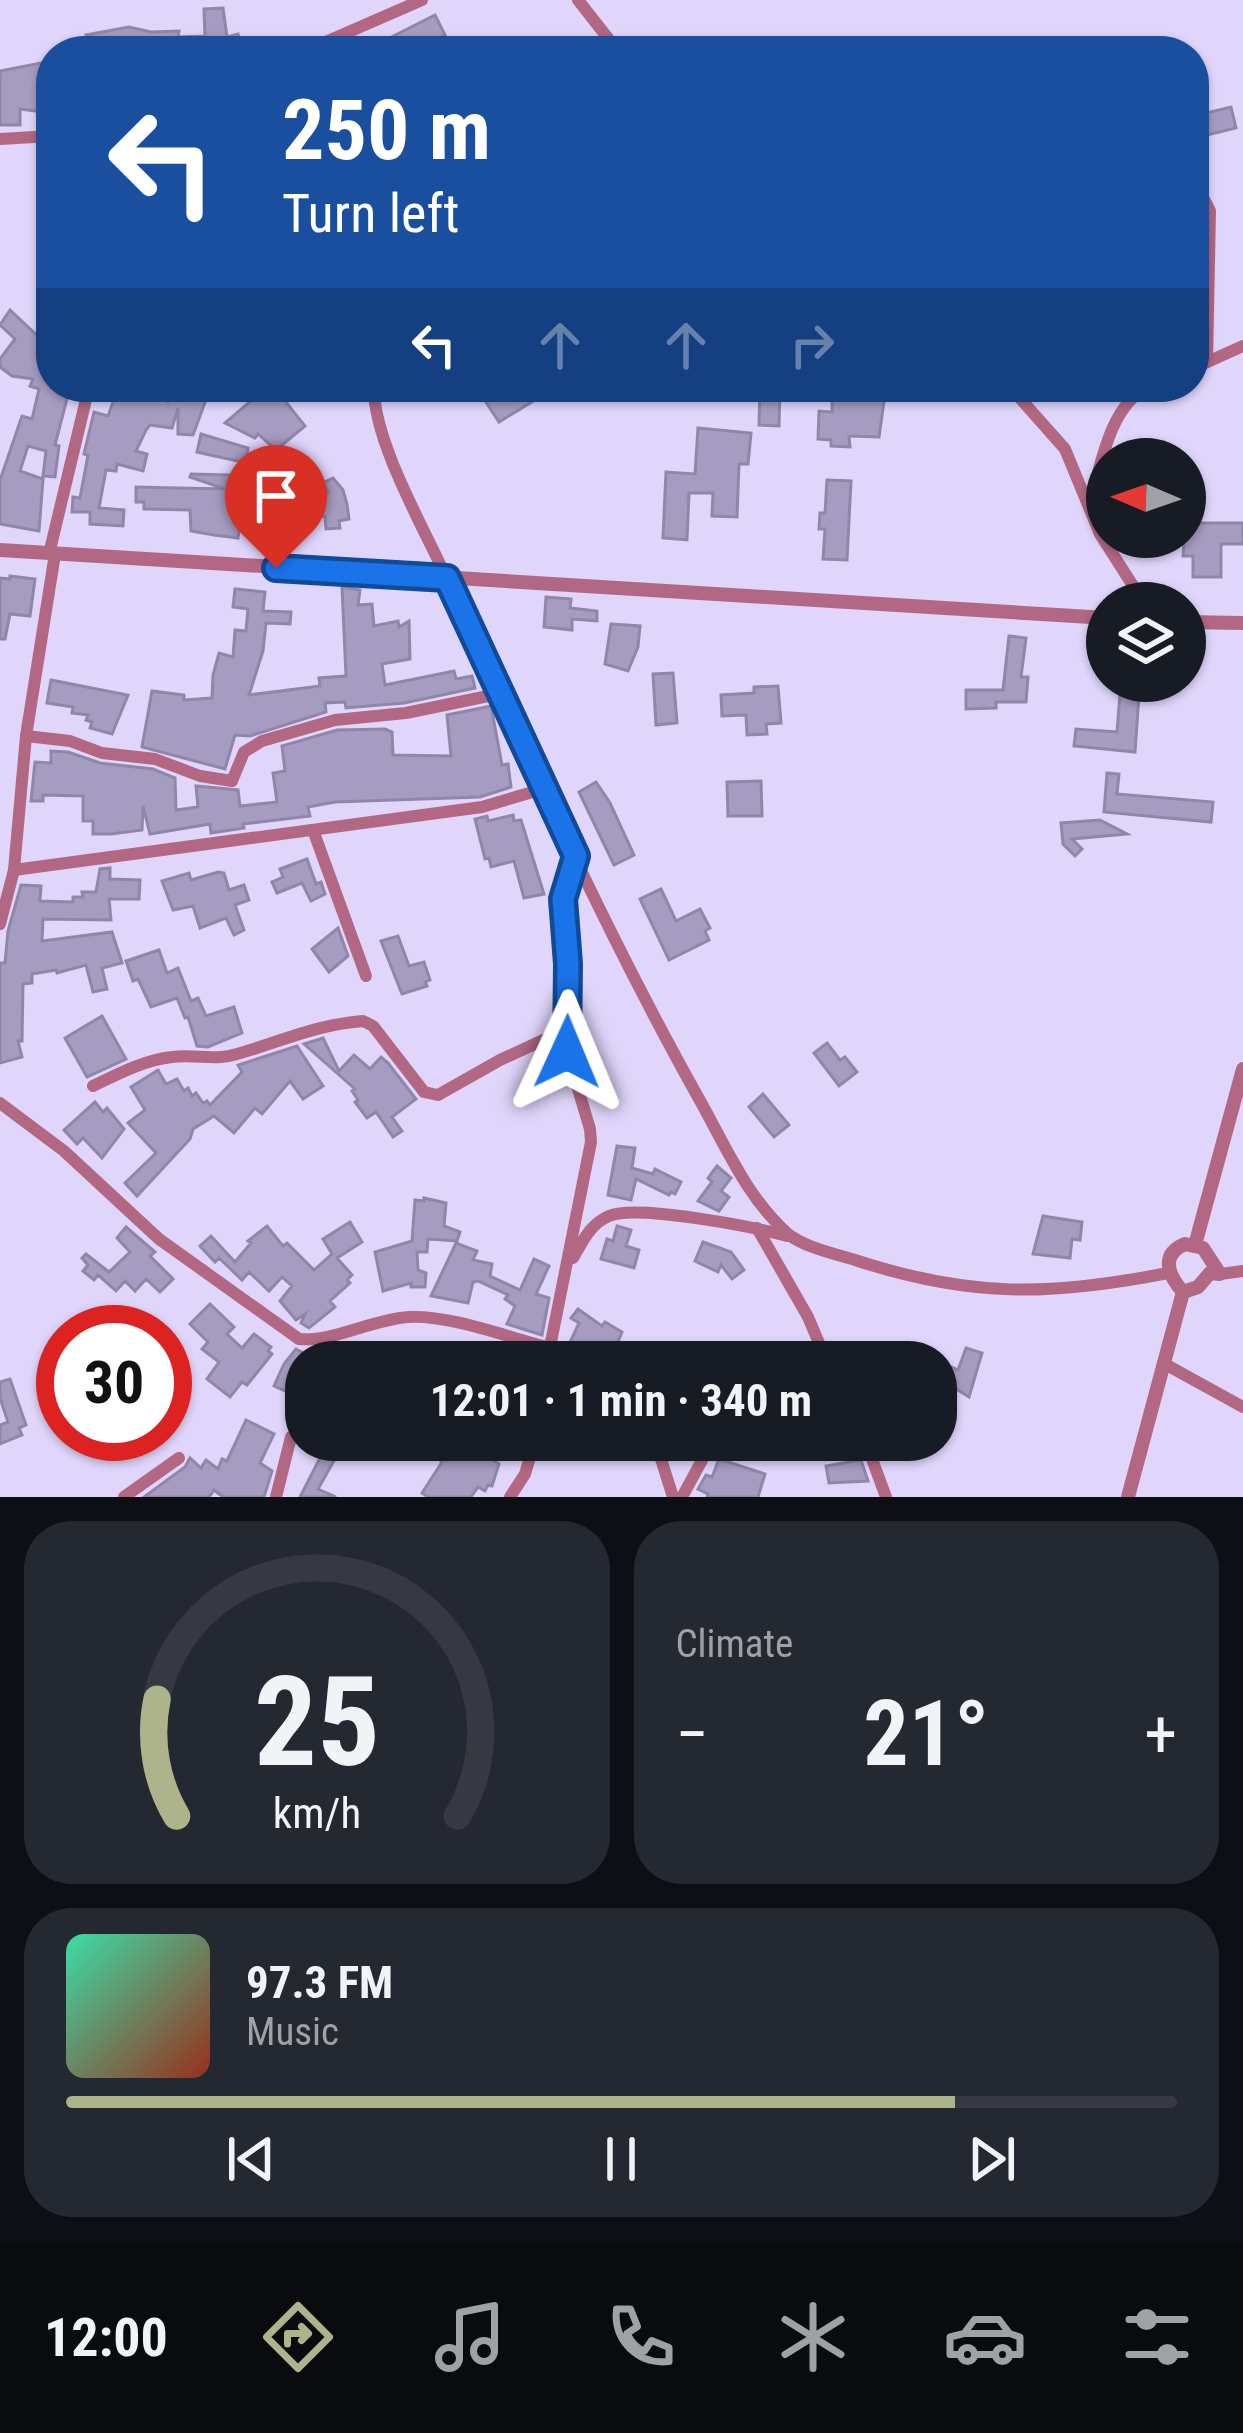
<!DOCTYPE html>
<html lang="en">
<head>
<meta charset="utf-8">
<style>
  :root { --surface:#171b24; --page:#242831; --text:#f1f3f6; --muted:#9ea1a6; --line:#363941; --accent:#adb38a }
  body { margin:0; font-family:"Roboto Condensed",sans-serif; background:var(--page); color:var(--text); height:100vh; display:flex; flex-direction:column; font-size:45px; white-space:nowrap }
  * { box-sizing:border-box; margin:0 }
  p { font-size:39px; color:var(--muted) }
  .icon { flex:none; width:66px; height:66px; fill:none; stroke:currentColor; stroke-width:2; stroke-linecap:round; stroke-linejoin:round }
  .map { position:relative; height:1497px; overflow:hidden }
  .panel { display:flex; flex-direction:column; gap:24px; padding:24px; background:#0d0f14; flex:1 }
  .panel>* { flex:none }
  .top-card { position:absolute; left:36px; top:36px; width:1173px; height:366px; border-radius:48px; box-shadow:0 3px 9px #0004; background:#1a4fa0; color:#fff; overflow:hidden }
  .needle { width:78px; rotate:272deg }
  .tools { position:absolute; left:1086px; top:438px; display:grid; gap:24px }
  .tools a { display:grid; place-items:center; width:120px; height:120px; border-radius:50%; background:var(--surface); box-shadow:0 3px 9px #0004; font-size:60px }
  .speed { position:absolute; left:36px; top:1305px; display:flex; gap:24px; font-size:60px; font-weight:700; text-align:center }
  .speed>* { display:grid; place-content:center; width:156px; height:156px; border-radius:50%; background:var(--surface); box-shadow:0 3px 9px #0004; line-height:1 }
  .speed .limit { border:18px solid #d22; background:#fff; color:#111 }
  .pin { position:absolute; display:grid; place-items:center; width:102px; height:102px; color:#fff; margin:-123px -51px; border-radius:50% 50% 50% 0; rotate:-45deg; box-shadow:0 0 12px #0007 }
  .pin .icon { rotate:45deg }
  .me { position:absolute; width:132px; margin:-66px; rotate:1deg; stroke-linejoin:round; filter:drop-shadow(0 0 9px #0008) }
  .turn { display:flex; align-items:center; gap:42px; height:252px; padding:0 48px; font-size:54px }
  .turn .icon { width:156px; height:156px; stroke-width:2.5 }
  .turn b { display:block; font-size:84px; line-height:102px }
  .lanes { display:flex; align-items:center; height:114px; padding:0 48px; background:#0003; justify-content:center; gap:60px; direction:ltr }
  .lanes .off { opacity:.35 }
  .big { font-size:90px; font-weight:700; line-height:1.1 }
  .panel .tile { flex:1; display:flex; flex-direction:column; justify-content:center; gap:18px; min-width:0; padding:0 42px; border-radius:48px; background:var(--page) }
  .panel .dial { align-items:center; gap:0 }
  .dial svg { height:312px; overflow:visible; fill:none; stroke:var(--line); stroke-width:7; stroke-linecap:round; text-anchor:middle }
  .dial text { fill:var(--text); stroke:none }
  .song { display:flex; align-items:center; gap:36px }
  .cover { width:144px; height:144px; border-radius:18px; background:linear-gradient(135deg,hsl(160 70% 55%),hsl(10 70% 35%)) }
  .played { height:12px; border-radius:6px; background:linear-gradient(90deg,var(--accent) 80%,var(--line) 80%) }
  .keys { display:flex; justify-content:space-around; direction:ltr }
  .heat { display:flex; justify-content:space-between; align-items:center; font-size:66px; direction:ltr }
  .panel .tiles { flex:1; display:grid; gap:24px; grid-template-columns:1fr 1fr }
  .tile:last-child { grid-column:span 2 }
  .trip { position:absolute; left:285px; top:1341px; width:672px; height:120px; border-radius:48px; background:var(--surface); box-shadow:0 3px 9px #0004; font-weight:700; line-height:120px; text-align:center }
  .dock { display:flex; height:192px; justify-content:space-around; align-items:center; background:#090b0e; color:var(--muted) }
  .dock .icon { width:84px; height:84px }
  .dock .on { color:var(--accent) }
  .dock b { font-size:54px; color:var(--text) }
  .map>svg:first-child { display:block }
</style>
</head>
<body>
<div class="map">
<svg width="1243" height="1497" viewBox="0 0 1243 1497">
  <rect width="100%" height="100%" fill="#e0d6fc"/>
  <g fill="#a69cc1" stroke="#9086aa" stroke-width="3">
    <polygon points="223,8 227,37 238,34 243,51 156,51 132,46 133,51 88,51 86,35 129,27 151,32 179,31 178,37 205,36 204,9"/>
    <polygon points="435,15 445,35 414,51 364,51"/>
    <polygon points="51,61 51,113 20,109 20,125 0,125 0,71"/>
    <polygon points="1231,107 1236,128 1199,137 1194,116"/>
    <polygon points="10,310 40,338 51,327 51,352 47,351 43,370 51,373 51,387 70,387 55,445 59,446 55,477 43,476 46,451 28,446 20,471 43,479 39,531 0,524 0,480 22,416 32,419 39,389 30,386 33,379 12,376 0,367 0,359 15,339 0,325"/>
    <polygon points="173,387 207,397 193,435 178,434 178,408 172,428 150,425 146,430 136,451 147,454 143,471 117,464 116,471 106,470 99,508 124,510 123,526 90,524 90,512 72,512 73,497 80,498 88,455 84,454 94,412 108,416 118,388 146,397 148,392 168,402"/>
    <polygon points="267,387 274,387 305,426 276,450 258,434 255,438 225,423"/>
    <polygon points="476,387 534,387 540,397 499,422"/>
    <polygon points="760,387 780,387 779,426 759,425"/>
    <polygon points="832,387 886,387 879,437 849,436 850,447 831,446 831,440 818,439 819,411 832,412"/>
    <polygon points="698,428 751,433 748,464 739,464 737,517 712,516 713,493 689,493 687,540 663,538 666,472 695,474"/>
    <polygon points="201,434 248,448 246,463 197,452"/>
    <polygon points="191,474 267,476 263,500 271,501 269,518 241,515 238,538 214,535 191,531 190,510 144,509 144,502 136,502 136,487 225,489 190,477"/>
    <polygon points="333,478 343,490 347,504 349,519 339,521 340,528 326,529 325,517 290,512 292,496 325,500 324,492 328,492 323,483"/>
    <polygon points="827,480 851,481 847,560 823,559 825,529 819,529 820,513 825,513"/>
    <polygon points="1185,523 1243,523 1243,544 1221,544 1221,577 1193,577 1193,556 1183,556"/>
    <polygon points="10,576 35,579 30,616 10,614 5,639 0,639 0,578 10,579"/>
    <polygon points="342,587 360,590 358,605 372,604 374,626 398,621 399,627 409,621 410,659 382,664 385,685 454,671 456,679 472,676 475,688 404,703 346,708 345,702 325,703 326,712 250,736 235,735 225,769 142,747 152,691 184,695 184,700 212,698 213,675 219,653 233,657 235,630 246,631 248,609 233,607 235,589 265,592 263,611 291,612 290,624 266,623 263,651 249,695 320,686 319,678 346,676"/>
    <polygon points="546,597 571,599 570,608 597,611 597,621 572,619 572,630 544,627"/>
    <polygon points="611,624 640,626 638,647 628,671 605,664"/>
    <polygon points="1009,636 1026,638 1021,677 1028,677 1026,702 996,702 996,708 966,709 966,690 1003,690"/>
    <polygon points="673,673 677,723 656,725 653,674"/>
    <polygon points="51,680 128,695 112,734 90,728 92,722 86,720 88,715 72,713 73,707 47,703"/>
    <polygon points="1121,681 1140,681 1135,752 1074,746 1076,729 1117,732"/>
    <polygon points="778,686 781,723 766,724 767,734 747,735 746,715 722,716 721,695 754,693 754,687"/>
    <polygon points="491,706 502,765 508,764 511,787 480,797 335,802 308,807 310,816 243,824 244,828 211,833 210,824 150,834 143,806 142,830 111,834 93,834 93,821 83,821 83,796 43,795 43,801 31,801 35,762 51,763 51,751 68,752 100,763 153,769 175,778 176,810 198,807 196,786 238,790 240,806 277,802 273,773 285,771 282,746 337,730 385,729 392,732 393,755 451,756 447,715"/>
    <polygon points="1107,773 1119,774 1117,794 1213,802 1211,822 1104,812"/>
    <polygon points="761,781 762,816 728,816 727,782"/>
    <polygon points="596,782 610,803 634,855 614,865 579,792"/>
    <polygon points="513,815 514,821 521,820 544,894 524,898 514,861 491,867 489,858 485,859 475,819 487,816 488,821"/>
    <polygon points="1100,820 1127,834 1072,839 1082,849 1075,856 1063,844 1061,823"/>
    <polygon points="307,859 316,884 321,882 325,894 311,901 302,883 277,893 272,882 283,877 280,869"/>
    <polygon points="110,868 110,879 140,880 139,899 109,899 111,920 43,919 42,941 112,932 122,963 102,968 107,989 93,992 86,965 57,973 56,970 32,974 32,983 23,984 22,1041 18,1041 22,1057 0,1063 0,963 5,963 8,931 21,885 41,886 40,901 73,902 73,897 83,897 82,892 96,892 100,869"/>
    <polygon points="218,872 224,873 229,890 244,885 249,900 235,905 244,930 234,935 226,918 200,928 193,906 173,910 162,881 189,873 191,880"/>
    <polygon points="661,889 676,921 700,909 710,928 705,931 709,940 669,960 640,899"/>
    <polygon points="338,928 348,956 329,972 312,949"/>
    <polygon points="398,936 409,966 424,962 430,980 425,982 427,986 402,994 381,941"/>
    <polygon points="159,950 167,973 178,968 191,1001 198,998 206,1016 234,1007 242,1033 208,1047 197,1046 188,1017 185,1018 177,998 151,1007 138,979 133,981 126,961"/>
    <polygon points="102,1016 126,1059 87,1077 65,1038"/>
    <polygon points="323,1038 339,1071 354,1055 370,1069 381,1057 388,1063 416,1099 392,1117 402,1131 393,1137 376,1112 367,1118 355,1102 358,1100 352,1091 355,1089 304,1044"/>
    <polygon points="827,1043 840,1060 845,1057 857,1072 839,1086 814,1053"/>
    <polygon points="297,1046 323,1086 303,1099 290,1081 262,1114 255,1108 234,1133 214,1116 193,1129 190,1139 137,1196 125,1183 156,1153 128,1123 145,1110 131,1087 158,1070 166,1084 177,1079 184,1091 188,1088 192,1096 196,1093 203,1103 207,1101 210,1105 242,1072 238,1065"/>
    <polygon points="763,1094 789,1125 774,1137 749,1107"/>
    <polygon points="95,1102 103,1112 107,1108 124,1129 102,1158 83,1138 77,1144 64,1130"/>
    <polygon points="617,1146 635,1148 632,1168 653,1174 655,1169 681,1182 675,1194 671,1192 669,1195 636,1179 631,1200 608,1195"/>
    <polygon points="717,1166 731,1178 721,1191 729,1197 719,1211 698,1201 712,1182 708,1178"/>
    <polygon points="424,1198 446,1203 444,1226 460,1232 457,1241 428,1239 427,1252 417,1252 418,1270 426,1273 425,1287 411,1287 411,1283 383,1291 375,1252 412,1241 415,1200 424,1201"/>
    <polygon points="1043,1216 1082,1222 1080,1240 1072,1239 1070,1258 1033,1254"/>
    <polygon points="350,1222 362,1242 337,1258 352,1275 347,1280 350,1283 330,1301 335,1307 309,1328 301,1323 305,1314 296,1320 280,1301 292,1286 282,1277 269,1291 249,1272 242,1280 219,1258 215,1262 200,1246 211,1236 235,1262 251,1243 248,1241 267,1226 283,1246 287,1243 314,1270 332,1254 323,1239"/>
    <polygon points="617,1226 631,1230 626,1246 639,1250 634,1268 601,1259 607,1239 613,1241"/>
    <polygon points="126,1227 155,1252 150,1256 173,1279 160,1292 146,1279 135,1291 125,1281 116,1291 98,1275 94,1280 83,1271 88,1265 82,1258 86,1254 109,1272 130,1252 117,1238"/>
    <polygon points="703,1242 731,1252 744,1270 732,1279 721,1265 718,1272 695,1261"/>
    <polygon points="456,1243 477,1251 473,1260 492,1264 490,1276 520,1290 534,1259 549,1266 536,1294 549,1298 542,1335 507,1324 515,1306 505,1299 508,1295 478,1281 473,1282 468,1303 431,1296"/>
    <polygon points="210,1304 234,1327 227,1334 242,1348 254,1334 271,1347 268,1351 272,1354 247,1385 242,1382 230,1397 207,1379 219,1362 202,1349 208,1342 190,1324"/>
    <polygon points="578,1309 602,1326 605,1322 622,1332 610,1360 585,1362 565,1353 579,1323 571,1318"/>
    <polygon points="966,1348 982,1353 969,1397 940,1379 947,1365 958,1370"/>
    <polygon points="296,1349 319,1362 306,1362 306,1400 274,1386 284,1364"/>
    <polygon points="10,1379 26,1425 19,1428 22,1435 0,1444 0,1425 8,1422 0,1398 0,1382"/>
    <polygon points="246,1420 274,1434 260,1463 272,1471 264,1497 223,1497 214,1490 209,1497 144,1497 185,1467 190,1458 201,1468 206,1460 218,1469 222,1459 227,1461"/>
    <polygon points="419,1440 460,1440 499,1464 492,1486 488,1485 485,1491 478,1487 471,1497 428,1497 422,1493 442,1462 439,1459 443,1453"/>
    <polygon points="324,1450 336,1457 318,1489 336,1497 300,1497"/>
    <polygon points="719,1459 765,1474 758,1497 707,1497 708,1494 698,1489 706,1475 712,1477"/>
    <polygon points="861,1460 868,1481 829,1483 826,1466"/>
  </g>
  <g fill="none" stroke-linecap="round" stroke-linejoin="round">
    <g stroke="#b26883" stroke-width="12">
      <polyline points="578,0 618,51"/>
      <polyline points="305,51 422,0"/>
      <polyline points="0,139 51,136"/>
      <polyline points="1194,179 1210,211 1207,362"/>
      <polyline points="1194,368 1243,346"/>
      <path d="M 374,387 C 373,441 425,530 448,581 C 526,755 605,931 698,1097 C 724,1143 747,1198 788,1234 C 804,1247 835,1254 855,1260 C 971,1298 1050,1296 1168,1273"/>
      <polyline points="1010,387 1065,449 1100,534 1144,603"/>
      <path d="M 1089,507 C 1100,469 1109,404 1149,387"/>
      <polyline points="49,554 89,387"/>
      <polyline points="26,736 70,741 102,753 155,759 200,776 232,781 244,752 262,741 335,720 406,713 498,694"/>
      <polyline points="313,830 366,976"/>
      <polyline points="14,870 482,807 546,788"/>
      <polyline points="0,924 14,870 26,736 55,554"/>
      <path d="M 93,1086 C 118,1074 144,1060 172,1057 C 195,1054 215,1061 237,1054 C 283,1041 314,1025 363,1021 L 373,1026 L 424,1092 L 438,1095 L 500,1060 L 567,1029"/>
      <path d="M 0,1103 L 64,1151 L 159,1239 L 299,1339 C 333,1342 373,1319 409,1317 C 450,1315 507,1337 547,1347"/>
      <polyline points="757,1228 808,1317 827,1362"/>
      <path d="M 573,1258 C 583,1241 590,1224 609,1216 C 637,1204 754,1227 787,1236"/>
      <polyline points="1220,1274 1243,1271"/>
      <polyline points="547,1362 591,1142 590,1129 567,1052 568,964 563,899 576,857"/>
      <polyline points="1163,1363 1243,1407"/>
      <polyline points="655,1440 673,1497"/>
      <polyline points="865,1440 886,1497"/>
      <polyline points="124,1497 179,1458"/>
      <polyline points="276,1497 291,1437"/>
      <polyline points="510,1497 525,1474 535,1440"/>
      <polyline points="682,1497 713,1440"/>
    </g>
    <g stroke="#b26883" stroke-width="14">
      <polyline points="0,550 1107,618"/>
      <polyline points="1185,622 1243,623"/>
      <path d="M 1185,1244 L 1203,1248 L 1220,1274 L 1210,1273 L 1198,1287 L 1183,1292 C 1169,1276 1159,1255 1185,1244 Z"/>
      <polyline points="1195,1245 1243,1069"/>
      <polyline points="1128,1497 1183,1292"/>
    </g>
  </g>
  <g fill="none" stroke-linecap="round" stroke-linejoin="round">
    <g stroke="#114b97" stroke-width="30">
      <polyline id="route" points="276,568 447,578 576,856 563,899 568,964 567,1052"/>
    </g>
    <use href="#route" stroke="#1a73e8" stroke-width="21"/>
  </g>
</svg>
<div class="tools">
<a><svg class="needle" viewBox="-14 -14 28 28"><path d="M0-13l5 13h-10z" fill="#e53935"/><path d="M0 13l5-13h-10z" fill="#9ea1a6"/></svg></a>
<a><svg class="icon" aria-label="layers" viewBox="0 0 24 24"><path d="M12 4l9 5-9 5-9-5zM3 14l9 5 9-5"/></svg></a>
</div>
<div class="speed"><div class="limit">30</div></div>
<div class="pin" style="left:276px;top:568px;background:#d93025"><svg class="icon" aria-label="arrive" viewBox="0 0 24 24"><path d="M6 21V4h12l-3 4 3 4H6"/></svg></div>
<svg class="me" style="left:567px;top:1052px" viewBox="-20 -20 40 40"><path d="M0-17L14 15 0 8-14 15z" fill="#1a73e8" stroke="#fff" stroke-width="4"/></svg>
<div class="trip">12:01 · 1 min · 340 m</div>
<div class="top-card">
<div class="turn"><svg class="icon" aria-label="left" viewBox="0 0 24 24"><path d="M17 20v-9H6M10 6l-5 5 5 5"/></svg><div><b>250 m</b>Turn left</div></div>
<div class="lanes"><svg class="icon" aria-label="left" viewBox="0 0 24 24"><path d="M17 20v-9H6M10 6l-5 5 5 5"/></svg><svg class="icon off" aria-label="ahead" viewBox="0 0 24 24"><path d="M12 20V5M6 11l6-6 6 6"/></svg><svg class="icon off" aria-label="ahead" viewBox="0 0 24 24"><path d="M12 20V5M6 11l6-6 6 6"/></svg><svg class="icon off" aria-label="right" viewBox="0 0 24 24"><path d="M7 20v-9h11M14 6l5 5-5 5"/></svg></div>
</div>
</div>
<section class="panel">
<div class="tiles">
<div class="tile dial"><svg viewBox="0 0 100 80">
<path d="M14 69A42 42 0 1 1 86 69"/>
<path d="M14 69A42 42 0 0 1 9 39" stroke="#adb38a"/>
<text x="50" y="56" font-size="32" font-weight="700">25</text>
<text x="50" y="72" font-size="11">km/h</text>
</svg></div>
<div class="tile"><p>Climate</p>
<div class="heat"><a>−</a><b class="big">21°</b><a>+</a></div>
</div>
<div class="tile">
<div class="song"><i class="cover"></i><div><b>97.3 FM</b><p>Music</p></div></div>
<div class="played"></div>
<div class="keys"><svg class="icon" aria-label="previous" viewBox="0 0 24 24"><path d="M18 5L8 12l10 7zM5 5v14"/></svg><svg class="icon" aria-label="pause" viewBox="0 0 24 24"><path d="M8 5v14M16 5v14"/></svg><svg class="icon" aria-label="next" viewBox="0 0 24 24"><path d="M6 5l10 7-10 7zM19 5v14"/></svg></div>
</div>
</div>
</section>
<nav class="dock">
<b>12:00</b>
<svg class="icon on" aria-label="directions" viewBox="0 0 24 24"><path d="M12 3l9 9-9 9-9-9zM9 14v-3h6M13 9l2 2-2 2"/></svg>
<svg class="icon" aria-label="music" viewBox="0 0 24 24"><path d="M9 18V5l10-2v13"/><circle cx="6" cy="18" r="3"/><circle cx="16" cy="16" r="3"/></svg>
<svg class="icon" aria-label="phone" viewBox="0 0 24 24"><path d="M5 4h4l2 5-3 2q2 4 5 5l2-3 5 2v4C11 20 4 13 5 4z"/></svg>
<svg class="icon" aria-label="climate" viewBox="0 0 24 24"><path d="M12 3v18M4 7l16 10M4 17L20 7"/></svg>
<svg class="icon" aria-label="car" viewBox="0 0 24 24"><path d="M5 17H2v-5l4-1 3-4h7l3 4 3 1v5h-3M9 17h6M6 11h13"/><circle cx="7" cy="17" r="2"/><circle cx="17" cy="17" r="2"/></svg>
<svg class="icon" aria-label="filters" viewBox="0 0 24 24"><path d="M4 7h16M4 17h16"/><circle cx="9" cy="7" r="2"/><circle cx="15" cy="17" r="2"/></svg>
</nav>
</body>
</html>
